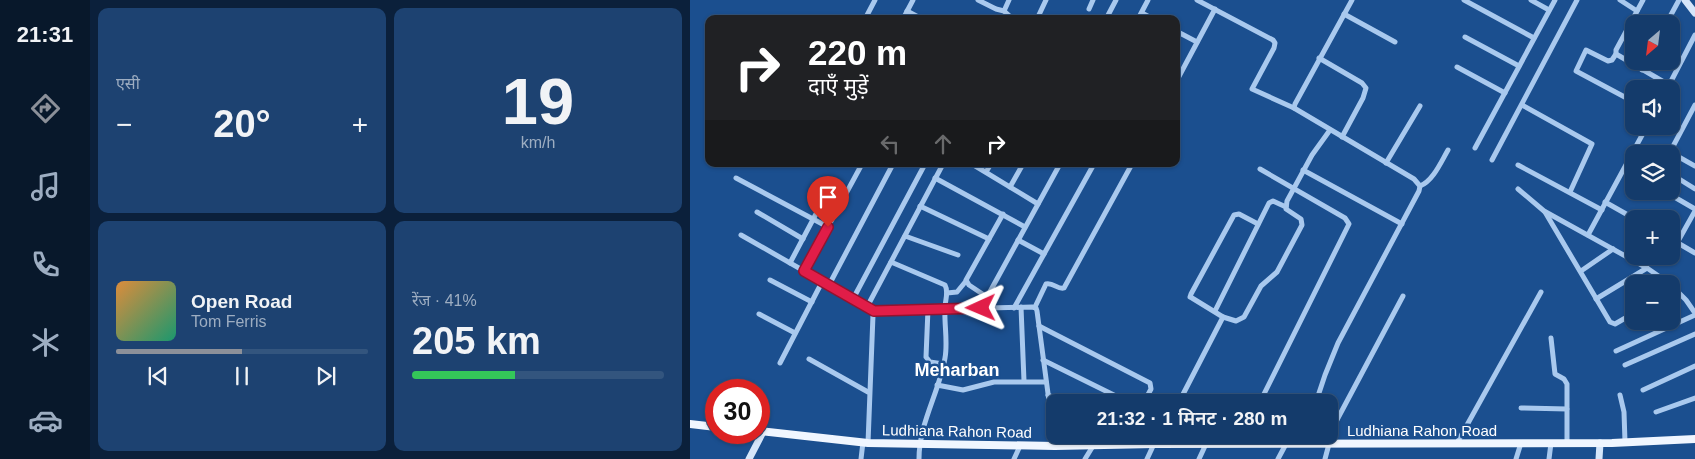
<!DOCTYPE html>
<html lang="hi">
<head>
<meta charset="utf-8">
<style>
  :root { --surface:#143b6b; --page:#1d4271; --text:#f1f3f6; --muted:#9dadc1; --line:#33557e; --accent:#8c9099 }
  body { margin:0; font-family:Arial,"Noto Sans Devanagari",sans-serif; background:var(--page); color:var(--text); height:100vh; display:flex; flex-direction:column; font-size:19px; white-space:nowrap }
  * { box-sizing:border-box; margin:0 }
  p { font-size:16px; color:var(--muted) }
  .icon { flex:none; width:28px; height:28px; fill:none; stroke:currentColor; stroke-width:2; stroke-linecap:round; stroke-linejoin:round }
  .map { position:relative; flex:1; overflow:hidden }
  .sheet { display:flex; flex-direction:column; gap:8px; padding:8px; background:#0b203b; width:600px }
  .sheet>* { flex:none }
  .top-card { position:absolute; left:15px; top:15px; width:475px; height:152px; border-radius:10px; box-shadow:0 1px 4px #0004,0 0 0 1px var(--line); background:#202124; color:#fff; overflow:hidden }
  .needle { width:32px; rotate:208deg }
  .tools { position:absolute; left:935px; top:15px; display:grid; gap:10px }
  .tools a { display:grid; place-items:center; width:55px; height:55px; border-radius:10px; background:var(--surface); box-shadow:0 1px 4px #0004,0 0 0 1px var(--line); font-size:25px }
  .speed { position:absolute; left:15px; top:379px; display:flex; gap:10px; font-size:25px; font-weight:700; text-align:center }
  .speed>* { display:grid; place-content:center; width:65px; height:65px; border-radius:50%; background:var(--surface); box-shadow:0 1px 4px #0004,0 0 0 1px var(--line); line-height:1 }
  .speed .limit { border:8px solid #d22; background:#fff; color:#111 }
  .pin { position:absolute; display:grid; place-items:center; width:42px; height:42px; color:#fff; margin:-51px -21px; border-radius:50% 50% 50% 0; rotate:-45deg; box-shadow:0 0 5px #0007 }
  .pin .icon { rotate:45deg }
  .me { position:absolute; width:55px; margin:-28px; rotate:269deg; stroke-linejoin:round; filter:drop-shadow(0 0 4px #0008) }
  .turn { display:flex; align-items:center; gap:18px; height:105px; padding:0 20px; font-size:22px }
  .turn .icon { width:65px; height:65px; stroke-width:2.5 }
  .turn b { display:block; font-size:35px; line-height:42px }
  .lanes { display:flex; align-items:center; height:48px; padding:0 20px; background:#0003; justify-content:center; gap:25px; direction:ltr }
  .lanes .off { opacity:.35 }
  .big { font-size:38px; font-weight:600; line-height:1.1 }
  .sheet .widget { flex:1; display:flex; flex-direction:column; justify-content:center; gap:8px; min-width:0; padding:0 18px; border-radius:10px; background:var(--page) }
  .sheet .dial { align-items:center; gap:0 }
  .dial b { font-size:65px; line-height:1 }
  .song { display:flex; align-items:center; gap:15px }
  .cover { width:60px; height:60px; border-radius:8px; background:linear-gradient(135deg,hsl(30 70% 55%),hsl(160 70% 35%)) }
  .played { height:5px; border-radius:2px; background:linear-gradient(90deg,var(--accent) 50%,var(--line) 50%) }
  .keys { display:flex; justify-content:space-around; direction:ltr }
  .heat { display:flex; justify-content:space-between; align-items:center; font-size:28px; direction:ltr }
  .charge { height:8px; border-radius:4px; background:linear-gradient(90deg,#34c759 41%,var(--line) 0) }
  .sheet .tiles { flex:1; display:grid; gap:8px; grid-template-columns:repeat(2,1fr) }
  .trip { position:absolute; left:356px; top:394px; width:292px; height:50px; border-radius:10px; background:var(--surface); box-shadow:0 1px 4px #0004,0 0 0 1px var(--line); font-weight:600; line-height:50px; text-align:center }
  main { display:flex; flex:1; min-height:0 }
  .tab-bar { display:flex; flex-direction:column; width:90px; justify-content:space-around; align-items:center; background:#08182b; color:var(--muted) }
  .tab-bar .icon { width:35px; height:35px }
  .tab-bar .selected { color:var(--accent) }
  .tab-bar b { font-size:22px; color:var(--text) }
  .map>svg:first-child { display:block }
</style>
</head>
<body>
<main>
<nav class="tab-bar">
<b>21:31</b>
<svg class="icon selected" aria-label="directions" viewBox="0 0 24 24"><path d="M12 3l9 9-9 9-9-9zM9 14v-3h6M13 9l2 2-2 2"/></svg>
<svg class="icon" aria-label="music" viewBox="0 0 24 24"><path d="M9 18V5l10-2v13"/><circle cx="6" cy="18" r="3"/><circle cx="16" cy="16" r="3"/></svg>
<svg class="icon" aria-label="phone" viewBox="0 0 24 24"><path d="M5 4h4l2 5-3 2q2 4 5 5l2-3 5 2v4C11 20 4 13 5 4z"/></svg>
<svg class="icon" aria-label="climate" viewBox="0 0 24 24"><path d="M12 3v18M4 7l16 10M4 17L20 7"/></svg>
<svg class="icon" aria-label="car" viewBox="0 0 24 24"><path d="M5 17H2v-5l4-1 3-4h7l3 4 3 1v5h-3M9 17h6M6 11h13"/><circle cx="7" cy="17" r="2"/><circle cx="17" cy="17" r="2"/></svg>
</nav>
<section class="sheet">
<div class="tiles">
<div class="widget"><p>एसी</p>
<div class="heat"><a>−</a><b class="big">20°</b><a>+</a></div>
</div>
<div class="widget dial"><b>19</b><p>km/h</p></div>
<div class="widget">
<div class="song"><i class="cover"></i><div><b>Open Road</b><p>Tom Ferris</p></div></div>
<div class="played"></div>
<div class="keys"><svg class="icon" aria-label="previous" viewBox="0 0 24 24"><path d="M18 5L8 12l10 7zM5 5v14"/></svg><svg class="icon" aria-label="pause" viewBox="0 0 24 24"><path d="M8 5v14M16 5v14"/></svg><svg class="icon" aria-label="next" viewBox="0 0 24 24"><path d="M6 5l10 7-10 7zM19 5v14"/></svg></div>
</div>
<div class="widget"><p>रेंज · 41%</p><b class="big">205 km</b><div class="charge"></div></div>
</div>
</section>
<div class="map">
<svg width="1005" height="459" viewBox="0 0 1005 459">
  <rect width="100%" height="100%" fill="#1b4f8f"/>
  <g fill="none" stroke-linecap="round" stroke-linejoin="round">
    <g stroke="#a9c9ee" stroke-width="5">
      <polyline points="288,0 306,9 314,11"/>
      <polyline points="319,0 314,11 323,19"/>
      <polyline points="507,0 583,40 585,43 584,48 562,89 604,108"/>
      <polyline points="774,0 844,38"/>
      <polyline points="841,0 859,10"/>
      <polyline points="930,0 947,11"/>
      <polyline points="953,0 926,50 926,54 979,85"/>
      <polyline points="399,9 403,0"/>
      <polyline points="217,11 232,19"/>
      <polyline points="452,13 463,19"/>
      <polyline points="654,14 705,42"/>
      <polyline points="175,19 185,0"/>
      <polyline points="213,19 223,0"/>
      <polyline points="347,19 356,0"/>
      <polyline points="416,19 426,0"/>
      <polyline points="448,19 458,0"/>
      <polyline points="976,24 989,0"/>
      <polyline points="486,31 507,42"/>
      <polyline points="775,37 829,66"/>
      <polyline points="926,54 922,60 918,61 896,50 886,71 944,102"/>
      <polyline points="629,58 672,83 676,88 673,98 652,137"/>
      <polyline points="767,67 815,93"/>
      <polyline points="952,70 956,61"/>
      <polyline points="486,82 525,9"/>
      <polyline points="977,89 1005,35"/>
      <polyline points="832,105 902,144 880,192"/>
      <polyline points="785,148 865,0"/>
      <polyline points="980,152 1005,166"/>
      <polyline points="979,154 1005,105"/>
      <polyline points="802,160 887,0"/>
      <polyline points="696,163 730,106"/>
      <polyline points="282,164 348,204"/>
      <polyline points="828,165 912,210"/>
      <polyline points="613,170 712,224"/>
      <polyline points="296,172 301,164"/>
      <polyline points="981,174 1005,189"/>
      <polyline points="46,178 138,227"/>
      <polyline points="245,178 335,227"/>
      <path d="M 730,186 C 743,181 751,162 758,150"/>
      <polyline points="320,187 333,164"/>
      <polyline points="828,189 854,211 957,268 980,284"/>
      <polyline points="974,191 1005,209"/>
      <polyline points="915,202 945,219"/>
      <polyline points="230,206 299,239"/>
      <polyline points="67,212 113,239"/>
      <polyline points="855,212 920,322 925,324 944,313"/>
      <polyline points="51,235 179,308"/>
      <polyline points="898,235 957,126"/>
      <polyline points="215,236 268,255"/>
      <polyline points="981,239 1005,253"/>
      <polyline points="328,240 354,254"/>
      <polyline points="987,243 1005,211"/>
      <path d="M 201,262 L 255,285 C 259,292 255,300 255,308 C 254,324 258,342 255,358 C 249,393 229,423 229,459"/>
      <polyline points="100,263 136,195"/>
      <polyline points="114,271 172,164"/>
      <polyline points="891,271 923,249"/>
      <polyline points="80,280 122,302"/>
      <polyline points="139,285 203,164"/>
      <polyline points="981,285 996,300 1005,313"/>
      <polyline points="257,293 267,292 276,281"/>
      <polyline points="297,297 279,285 276,280 313,214"/>
      <polyline points="163,299 235,164"/>
      <polyline points="906,299 957,268"/>
      <polyline points="177,307 253,164"/>
      <polyline points="331,307 334,381"/>
      <path d="M 345,307 L 356,284 C 363,282 368,290 374,288 L 442,164"/>
      <polyline points="291,308 370,164"/>
      <polyline points="324,308 404,164"/>
      <polyline points="238,309 236,357 240,362 253,364"/>
      <polyline points="525,311 579,203 583,201 596,207"/>
      <polyline points="69,314 105,333"/>
      <polyline points="533,317 546,321 554,317 571,286 587,272 612,225 611,219 596,209 597,201 622,155 640,130"/>
      <polyline points="349,326 460,383 461,389 454,402"/>
      <polyline points="861,338 865,374 874,379 877,384 877,443"/>
      <polyline points="926,351 1005,315"/>
      <polyline points="119,359 178,392"/>
      <polyline points="353,360 438,402"/>
      <polyline points="90,363 132,282"/>
      <polyline points="935,365 1005,334"/>
      <polyline points="247,385 273,390 304,382 356,382"/>
      <polyline points="953,390 1005,366"/>
      <polyline points="358,395 374,402"/>
      <polyline points="930,395 934,412 935,442"/>
      <polyline points="489,402 533,317 502,298 500,297 501,294 544,215 549,214 568,224"/>
      <polyline points="570,402 659,224 655,218 570,169"/>
      <polyline points="626,402 635,375 648,343 729,191 730,186 724,179 604,108 605,104 662,0"/>
      <polyline points="831,408 877,409"/>
      <polyline points="966,412 1005,398"/>
      <polyline points="640,433 713,296"/>
      <polyline points="178,443 183,315 184,311 342,307 346,308 347,311 365,446"/>
      <polyline points="767,443 851,292"/>
      <polyline points="549,444 554,435"/>
      <polyline points="609,444 613,435"/>
      <polyline points="432,445 437,435"/>
      <polyline points="467,445 472,435"/>
      <polyline points="171,459 173,442"/>
      <polyline points="324,459 330,446"/>
      <polyline points="395,459 403,446"/>
      <polyline points="457,459 464,444"/>
      <polyline points="509,459 516,444"/>
      <polyline points="588,459 596,444"/>
      <polyline points="635,459 639,444"/>
      <polyline points="826,459 831,443"/>
      <polyline points="859,459 861,443"/>
    </g>
    <g stroke="#d6e6fa" stroke-width="7">
      <polyline points="995,0 1005,13"/>
      <polyline points="59,459 73,432"/>
      <polyline points="909,459 910,443"/>
    </g>
    <g stroke="#f0f6ff" stroke-width="8">
      <polyline points="0,424 26,427"/>
      <polyline points="69,431 178,443 365,446 464,444 922,443 1005,439"/>
    </g>
  </g>
  <g fill="none" stroke-linecap="round" stroke-linejoin="round">
    <g stroke="#92132f" stroke-width="12">
      <polyline id="route" points="138,227 114,271 184,311 291,308"/>
    </g>
    <use href="#route" stroke="#e11d48" stroke-width="9"/>
  </g>
  <g text-anchor="middle" dominant-baseline="central" stroke-width="5" stroke-linejoin="round" paint-order="stroke">
    <g font-size="15" fill="#fff" stroke="#1b4f8f">
      <text x="732" y="430">Ludhiana Rahon Road</text>
      <text transform="translate(267 431) rotate(1)">Ludhiana Rahon Road</text>
    </g>
    <g font-size="18" font-weight="bold" fill="#fff" stroke="#1b4f8f">
      <text x="267" y="370">Meharban</text>
    </g>
  </g>
</svg>
<div class="tools">
<a><svg class="needle" viewBox="-14 -14 28 28"><path d="M0-13l5 13h-10z" fill="#e53935"/><path d="M0 13l5-13h-10z" fill="#9dadc1"/></svg></a>
<a><svg class="icon" aria-label="sound" viewBox="0 0 24 24"><path d="M4 9h4l5-4v14l-5-4H4zM17 9q2 3 0 6"/></svg></a>
<a><svg class="icon" aria-label="layers" viewBox="0 0 24 24"><path d="M12 4l9 5-9 5-9-5zM3 14l9 5 9-5"/></svg></a>
<a>+</a>
<a>−</a>
</div>
<div class="speed"><div class="limit">30</div></div>
<div class="pin" style="left:138px;top:227px;background:#d93025"><svg class="icon" aria-label="arrive" viewBox="0 0 24 24"><path d="M6 21V4h12l-3 4 3 4H6"/></svg></div>
<svg class="me" style="left:291px;top:308px" viewBox="-20 -20 40 40"><path d="M0-17L14 15 0 8-14 15z" fill="#e11d48" stroke="#fff" stroke-width="4"/></svg>
<div class="trip">21:32 · 1 मिनट · 280 m</div>
<div class="top-card">
<div class="turn"><svg class="icon" aria-label="right" viewBox="0 0 24 24"><path d="M7 20v-9h11M14 6l5 5-5 5"/></svg><div><b>220 m</b>दाएँ मुड़ें</div></div>
<div class="lanes"><svg class="icon off" aria-label="left" viewBox="0 0 24 24"><path d="M17 20v-9H6M10 6l-5 5 5 5"/></svg><svg class="icon off" aria-label="ahead" viewBox="0 0 24 24"><path d="M12 20V5M6 11l6-6 6 6"/></svg><svg class="icon" aria-label="right" viewBox="0 0 24 24"><path d="M7 20v-9h11M14 6l5 5-5 5"/></svg></div>
</div>
</div>
</main>
</body>
</html>
